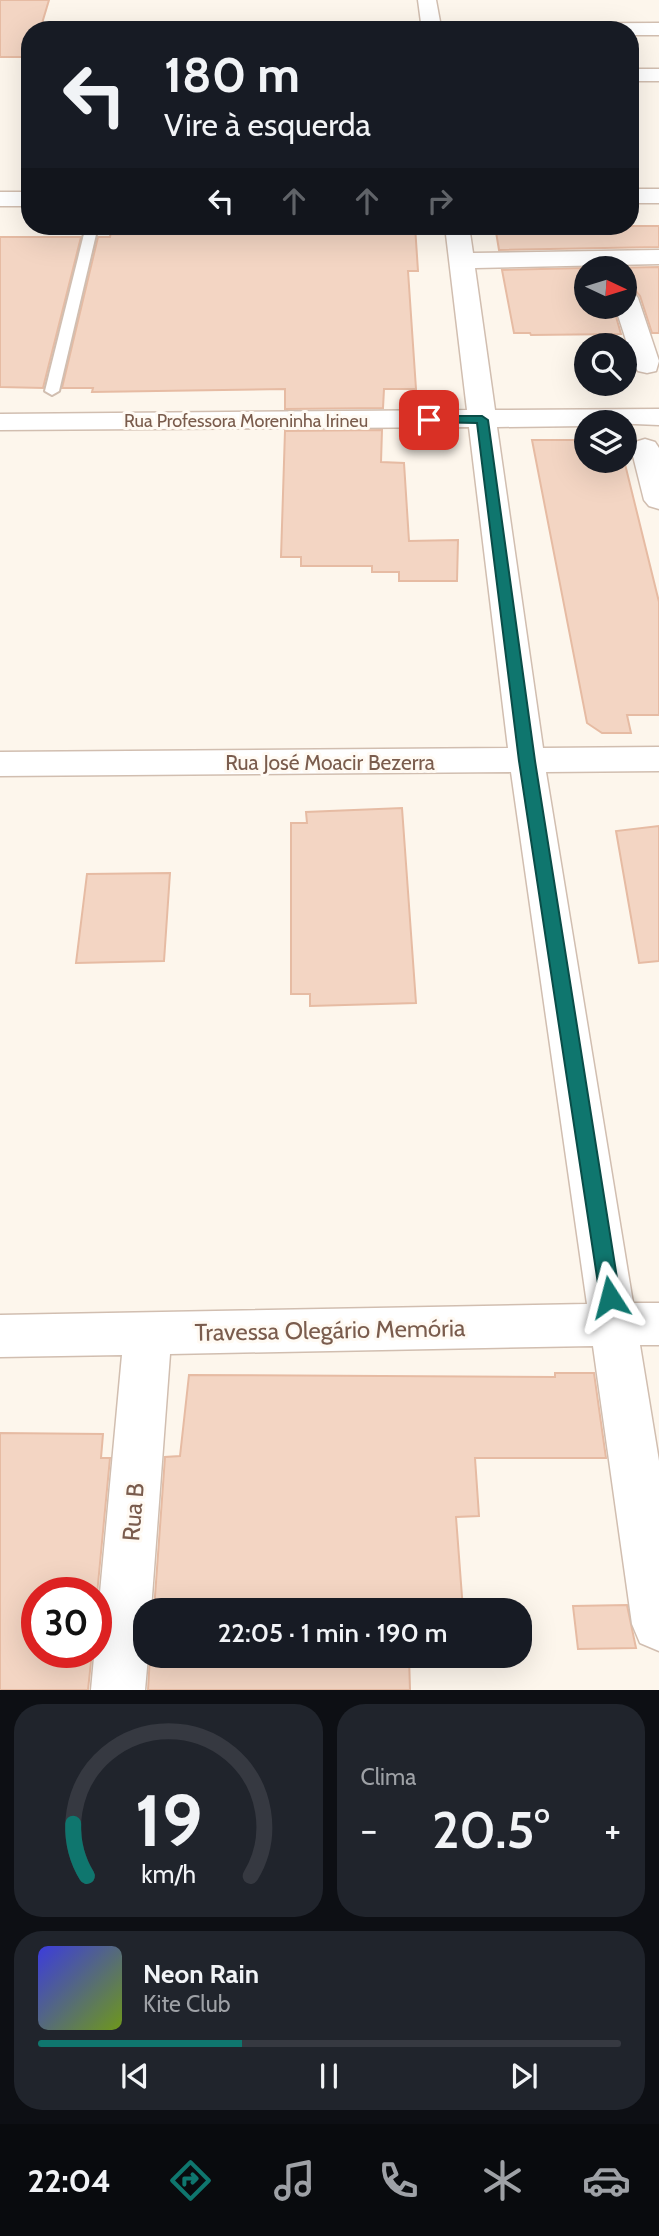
<!DOCTYPE html>
<html lang="pt">
<head>
<meta charset="utf-8">
<style>
  :root { --surface:#171b24; --page:#20242c; --text:#f1f3f6; --muted:#9ea1a6; --line:#363941; --accent:#0f766e }
  body { margin:0; font-family:Cabin,sans-serif; background:var(--page); color:var(--text); height:100vh; display:flex; flex-direction:column; font-size:26px; white-space:nowrap }
  * { box-sizing:border-box; margin:0 }
  p { font-size:23px; color:var(--muted) }
  .icon { flex:none; width:38px; height:38px; fill:none; stroke:currentColor; stroke-width:2; stroke-linecap:round; stroke-linejoin:round }
  .map { position:relative; height:1690px; overflow:hidden }
  .side { display:flex; flex-direction:column; gap:14px; padding:14px; background:#0d0f14; flex:1 }
  .side>* { flex:none }
  .top-card { position:absolute; left:21px; top:21px; width:618px; height:214px; border-radius:28px; box-shadow:0 7px 28px #0002; background:#171b24; color:var(--text); overflow:hidden }
  .needle { width:46px; rotate:94deg }
  .fabs { position:absolute; left:574px; top:256px; display:grid; gap:14px }
  .fabs a { display:grid; place-items:center; width:63px; height:63px; border-radius:50%; background:var(--surface); box-shadow:0 7px 28px #0002; font-size:35px }
  .speed { position:absolute; left:21px; top:1577px; display:flex; gap:14px; font-size:35px; font-weight:700; text-align:center }
  .speed>* { display:grid; place-content:center; width:91px; height:91px; border-radius:50%; background:var(--surface); box-shadow:0 7px 28px #0002; line-height:1 }
  .speed .limit { border:10px solid #d22; background:#fff; color:#111 }
  .pin { position:absolute; display:grid; place-items:center; width:60px; height:60px; color:#fff; margin:-30px; border-radius:14px; box-shadow:0 4px 10px #0006 }
  .me { position:absolute; width:77px; margin:-38px; rotate:351deg; stroke-linejoin:round; filter:drop-shadow(0 0 5px #0008) }
  .turn { display:flex; align-items:center; gap:24px; height:147px; padding:0 28px; font-size:32px }
  .turn .icon { width:91px; height:91px; stroke-width:2.5 }
  .turn b { display:block; font-size:49px; line-height:60px }
  .lanes { display:flex; align-items:center; height:66px; padding:0 28px; background:#0003; justify-content:center; gap:35px; direction:ltr }
  .lanes .off { opacity:.35 }
  .big { font-size:52px; font-weight:600; line-height:1.1 }
  .side .tile { flex:1; display:flex; flex-direction:column; justify-content:center; gap:10px; min-width:0; padding:0 24px; border-radius:28px; background:var(--page) }
  .side .dial { align-items:center; gap:0 }
  .dial svg { height:182px; overflow:visible; fill:none; stroke:var(--line); stroke-width:7; stroke-linecap:round; text-anchor:middle }
  .dial text { fill:var(--text); stroke:none }
  .song { display:flex; align-items:center; gap:21px }
  .cover { width:84px; height:84px; border-radius:10px; background:linear-gradient(135deg,hsl(240 70% 55%),hsl(80 70% 35%)) }
  .played { height:7px; border-radius:4px; background:linear-gradient(90deg,var(--accent) 35%,var(--line) 35%) }
  .keys { display:flex; justify-content:space-around; direction:ltr }
  .heat { display:flex; justify-content:space-between; align-items:center; font-size:38px; direction:ltr }
  .side .tiles { flex:1; display:grid; gap:14px; grid-template-columns:1fr 1fr }
  .tile:last-child { grid-column:span 2 }
  .trip { position:absolute; left:133px; top:1598px; width:399px; height:70px; border-radius:28px; background:var(--surface); box-shadow:0 7px 28px #0002; font-weight:600; line-height:70px; text-align:center }
  .tab-bar { display:flex; height:112px; justify-content:space-around; align-items:center; background:#090b0e; color:var(--muted) }
  .tab-bar .icon { width:49px; height:49px }
  .tab-bar .selected { color:var(--accent) }
  .tab-bar b { font-size:32px; color:var(--text) }
  .map>svg:first-child { display:block }
</style>
</head>
<body>
<div class="map">
<svg width="659" height="1690" viewBox="0 0 659 1690">
  <rect width="100%" height="100%" fill="#fdf6ec"/>
  <g fill="#f3d5c3" stroke="#e6bba3" stroke-width="2">
    <polygon points="0,0 49,0 40,30 30,30 30,57 0,57"/>
    <polygon points="415,226 418,271 408,271 416,389 384,389 383,408 285,409 285,389 92,392 93,388 62,388 98,237 110,237 112,227"/>
    <polygon points="495,226 659,226 659,247 499,250"/>
    <polygon points="0,237 81,237 43,388 0,387"/>
    <polygon points="659,267 659,333 652,333 640,296 635,290 625,289 625,268 607,268"/>
    <polygon points="586,268 586,306 613,306 621,334 531,335 530,333 514,333 502,270"/>
    <polygon points="382,430 381,462 404,463 409,541 458,540 457,581 399,581 399,572 372,572 372,566 301,566 301,557 281,557 285,431"/>
    <polygon points="532,440 586,440 586,460 624,460 659,602 659,715 627,715 631,733 602,733 587,723"/>
    <polygon points="402,808 416,1003 310,1006 310,994 291,994 291,823 307,823 306,812"/>
    <polygon points="659,826 659,961 639,963 616,831"/>
    <polygon points="170,873 164,961 76,963 87,874"/>
    <polygon points="555,1373 594,1373 606,1458 475,1458 479,1516 456,1517 463,1610 154,1610 165,1457 180,1456 189,1375 555,1377"/>
    <polygon points="0,1433 103,1434 101,1458 110,1458 96,1605 96,1592 37,1592 37,1652 92,1652 88,1690 0,1690"/>
    <polygon points="627,1605 636,1648 578,1649 573,1606"/>
    <polygon points="150,1656 409,1656 410,1690 148,1690"/>
  </g>
  <g fill="none" stroke-linecap="round" stroke-linejoin="round">
    <g stroke="#d1beb0" stroke-width="4">
      <polygon id="service" points="86,226 98,226 59,391 52,395 45,391"/>
    </g>
    <g stroke="#d1beb0" stroke-width="3">
      <g id="minor">
        <polygon points="418,0 436,0 441,27 449,24 659,23 659,35 630,35 630,30 422,30"/>
        <rect x="630" y="69" width="29" height="12"/>
        <rect x="630" y="189" width="29" height="14"/>
        <rect x="0" y="192" width="30" height="14"/>
        <polygon points="445,226 469,226 473,253 659,250 659,264 475,268 495,410 659,409 659,425 586,422 586,426 497,427 543,748 659,747 659,771 546,772 633,1303 659,1303 659,1345 640,1345 659,1461 659,1651 640,1643 632,1624 593,1346 170,1354 151,1610 145,1610 145,1656 148,1656 145,1690 91,1690 122,1355 0,1357 0,1315 587,1304 511,772 0,776 0,752 508,748 469,427 0,430 0,414 467,410"/>
        <polygon points="625,291 634,293 638,298 659,361 656,371 647,373 638,371 634,365 615,306 625,306"/>
        <polygon points="645,439 655,442 659,448 659,509 649,506 644,500 631,448 635,442"/>
      </g>
    </g>
    <use href="#service" fill="#fff" fill-rule="evenodd"/>
    <use href="#minor" fill="#fff" fill-rule="evenodd"/>
  </g>
  <polygon fill="#0f766e" stroke="#0a4d48" stroke-width="2" points="429,416 482,416 488,420 535,761 620,1297 617,1303 610,1306 603,1303 600,1297 519,761 477,423 424,422 424,417"/>
  <g text-anchor="middle" dominant-baseline="central" stroke-width="6" stroke-linejoin="round" paint-order="stroke">
    <g font-size="18" fill="#7a5c4d" stroke="#fffaf3">
      <text x="246" y="421">Rua Professora Moreninha Irineu</text>
    </g>
    <g font-size="21" fill="#7a5c4d" stroke="#fffaf3">
      <text x="330" y="762">Rua José Moacir Bezerra</text>
    </g>
    <g font-size="24" fill="#7a5c4d" stroke="#fffaf3">
      <text transform="translate(330 1330) rotate(-1)">Travessa Olegário Memória</text>
      <text transform="translate(133 1512) rotate(-85)">Rua B</text>
    </g>
  </g>
</svg>
<div class="fabs">
<a><svg class="needle" viewBox="-14 -14 28 28"><path d="M0-13l5 13h-10z" fill="#e53935"/><path d="M0 13l5-13h-10z" fill="#9ea1a6"/></svg></a>
<a><svg class="icon" aria-label="search" viewBox="0 0 24 24"><circle cx="10" cy="10" r="6"/><path d="M15 15l6 6"/></svg></a>
<a><svg class="icon" aria-label="layers" viewBox="0 0 24 24"><path d="M12 4l9 5-9 5-9-5zM3 14l9 5 9-5"/></svg></a>
</div>
<div class="speed"><div class="limit">30</div></div>
<div class="pin" style="left:429px;top:420px;background:#d93025"><svg class="icon" aria-label="arrive" viewBox="0 0 24 24"><path d="M6 21V4h12l-3 4 3 4H6"/></svg></div>
<svg class="me" style="left:610px;top:1297px" viewBox="-20 -20 40 40"><path d="M0-17L14 15 0 8-14 15z" fill="#0f766e" stroke="#fff" stroke-width="4"/></svg>
<div class="trip">22:05 · 1 min · 190 m</div>
<div class="top-card">
<div class="turn"><svg class="icon" aria-label="left" viewBox="0 0 24 24"><path d="M17 20v-9H6M10 6l-5 5 5 5"/></svg><div><b>180 m</b>Vire à esquerda</div></div>
<div class="lanes"><svg class="icon" aria-label="left" viewBox="0 0 24 24"><path d="M17 20v-9H6M10 6l-5 5 5 5"/></svg><svg class="icon off" aria-label="ahead" viewBox="0 0 24 24"><path d="M12 20V5M6 11l6-6 6 6"/></svg><svg class="icon off" aria-label="ahead" viewBox="0 0 24 24"><path d="M12 20V5M6 11l6-6 6 6"/></svg><svg class="icon off" aria-label="right" viewBox="0 0 24 24"><path d="M7 20v-9h11M14 6l5 5-5 5"/></svg></div>
</div>
</div>
<section class="side">
<div class="tiles">
<div class="tile dial"><svg viewBox="0 0 100 80">
<path d="M14 69A42 42 0 1 1 86 69"/>
<path d="M14 69A42 42 0 0 1 8 46" stroke="#0f766e"/>
<text x="50" y="56" font-size="32" font-weight="700">19</text>
<text x="50" y="72" font-size="11">km/h</text>
</svg></div>
<div class="tile"><p>Clima</p>
<div class="heat"><a>−</a><b class="big">20.5°</b><a>+</a></div>
</div>
<div class="tile">
<div class="song"><i class="cover"></i><div><b>Neon Rain</b><p>Kite Club</p></div></div>
<div class="played"></div>
<div class="keys"><svg class="icon" aria-label="previous" viewBox="0 0 24 24"><path d="M18 5L8 12l10 7zM5 5v14"/></svg><svg class="icon" aria-label="pause" viewBox="0 0 24 24"><path d="M8 5v14M16 5v14"/></svg><svg class="icon" aria-label="next" viewBox="0 0 24 24"><path d="M6 5l10 7-10 7zM19 5v14"/></svg></div>
</div>
</div>
</section>
<nav class="tab-bar">
<b>22:04</b>
<svg class="icon selected" aria-label="directions" viewBox="0 0 24 24"><path d="M12 3l9 9-9 9-9-9zM9 14v-3h6M13 9l2 2-2 2"/></svg>
<svg class="icon" aria-label="music" viewBox="0 0 24 24"><path d="M9 18V5l10-2v13"/><circle cx="6" cy="18" r="3"/><circle cx="16" cy="16" r="3"/></svg>
<svg class="icon" aria-label="phone" viewBox="0 0 24 24"><path d="M5 4h4l2 5-3 2q2 4 5 5l2-3 5 2v4C11 20 4 13 5 4z"/></svg>
<svg class="icon" aria-label="climate" viewBox="0 0 24 24"><path d="M12 3v18M4 7l16 10M4 17L20 7"/></svg>
<svg class="icon" aria-label="car" viewBox="0 0 24 24"><path d="M5 17H2v-5l4-1 3-4h7l3 4 3 1v5h-3M9 17h6M6 11h13"/><circle cx="7" cy="17" r="2"/><circle cx="17" cy="17" r="2"/></svg>
</nav>
</body>
</html>
